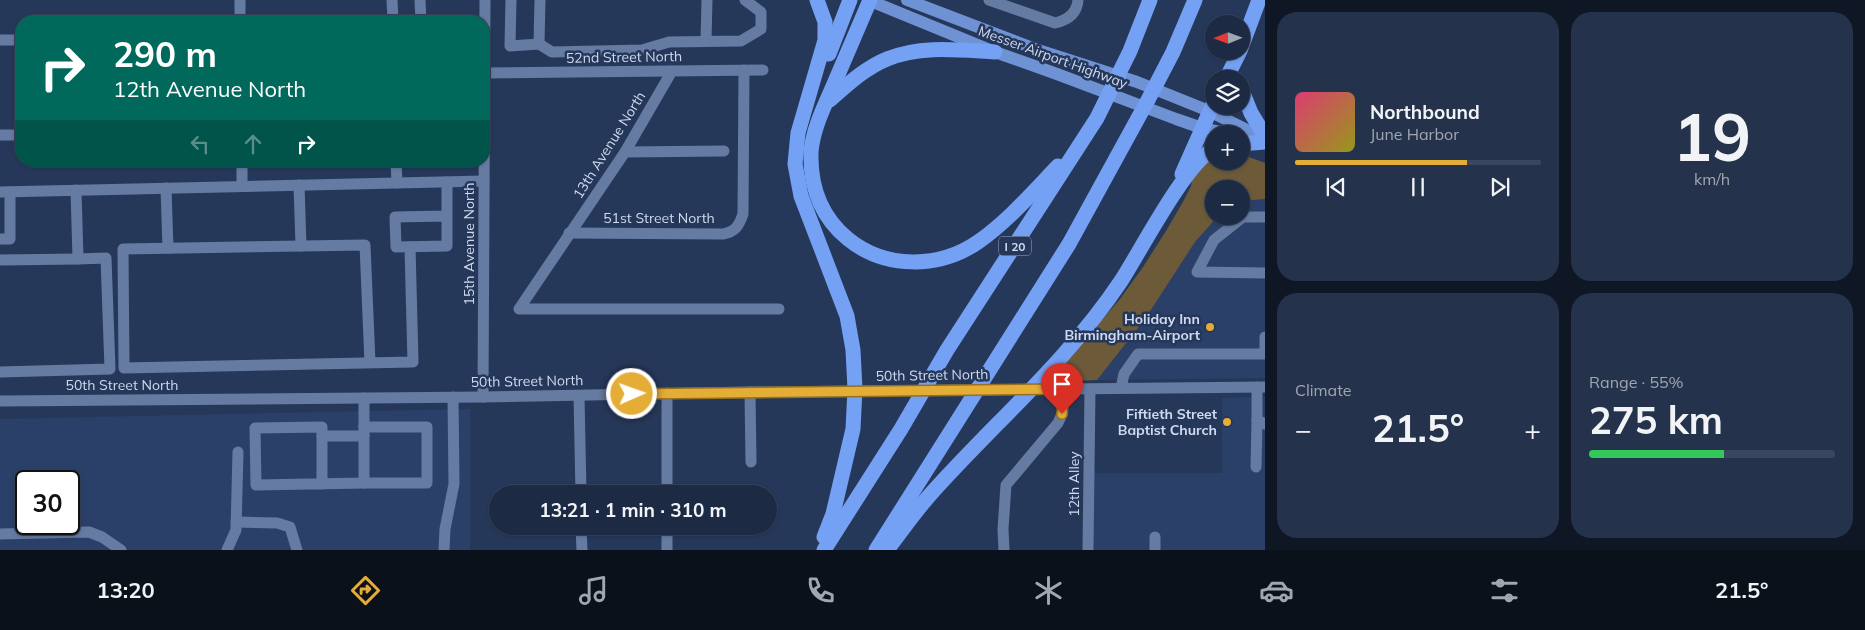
<!DOCTYPE html>
<html lang="en">
<head>
<meta charset="utf-8">
<style>
  :root { --surface:#1c2a44; --page:#25324b; --text:#f1f3f6; --muted:#a0a7b2; --line:#3a465d; --accent:#e4ad35 }
  body { margin:0; font-family:Mulish,sans-serif; background:var(--page); color:var(--text); height:100vh; display:flex; flex-direction:column; font-size:19px; white-space:nowrap }
  * { box-sizing:border-box; margin:0 }
  p { font-size:16px; color:var(--muted) }
  .icon { flex:none; width:28px; height:28px; fill:none; stroke:currentColor; stroke-width:2; stroke-linecap:round; stroke-linejoin:round }
  .map { position:relative; flex:1; overflow:hidden }
  .side { display:flex; flex-direction:column; gap:12px; padding:12px; background:#0f1725; width:600px }
  .side>* { flex:none }
  .banner { position:absolute; left:15px; top:15px; width:475px; height:152px; border-radius:20px; box-shadow:0 1px 4px #0004,0 0 0 1px var(--line); background:#00695c; color:#fff; overflow:hidden }
  .needle { width:32px; rotate:269deg }
  .buttons { position:absolute; left:1205px; top:15px; display:grid; gap:10px }
  .buttons a { display:grid; place-items:center; width:45px; height:45px; border-radius:50%; background:var(--surface); box-shadow:0 1px 4px #0004,0 0 0 1px var(--line); font-size:25px }
  .speed { position:absolute; left:15px; top:470px; display:flex; gap:10px; font-size:25px; font-weight:700; text-align:center }
  .speed>* { display:grid; place-content:center; width:65px; height:65px; border-radius:50%; background:var(--surface); box-shadow:0 1px 4px #0004,0 0 0 1px var(--line); line-height:1 }
  .speed .limit { border:2px solid #111; border-radius:8px; background:#fff; color:#111 }
  .pin { position:absolute; display:grid; place-items:center; width:42px; height:42px; color:#fff; margin:-51px -21px; border-radius:50% 50% 50% 0; rotate:-45deg; box-shadow:0 0 5px #0007 }
  .pin .icon { rotate:45deg }
  .me { position:absolute; width:55px; margin:-28px; rotate:88deg; stroke-linejoin:round; filter:drop-shadow(0 0 4px #0008) }
  .turn { display:flex; align-items:center; gap:18px; height:105px; padding:0 15px; font-size:22px }
  .turn .icon { width:65px; height:65px; stroke-width:2.5 }
  .turn b { display:block; font-size:35px; line-height:42px }
  .lanes { display:flex; align-items:center; height:48px; padding:0 15px; background:#0003; justify-content:center; gap:25px; direction:ltr }
  .lanes .off { opacity:.35 }
  .big { font-size:38px; font-weight:700; line-height:1.1 }
  .side .card { flex:1; display:flex; flex-direction:column; justify-content:center; gap:8px; min-width:0; padding:0 18px; border-radius:20px; background:var(--page) }
  .side .dial { align-items:center; gap:0 }
  .dial b { font-size:65px; line-height:1 }
  .song { display:flex; align-items:center; gap:15px }
  .cover { width:60px; height:60px; border-radius:8px; background:linear-gradient(135deg,hsl(340 70% 55%),hsl(60 70% 35%)) }
  .played { height:5px; border-radius:2px; background:linear-gradient(90deg,var(--accent) 70%,var(--line) 70%) }
  .keys { display:flex; justify-content:space-around; direction:ltr }
  .heat { display:flex; justify-content:space-between; align-items:center; font-size:28px; direction:ltr }
  .charge { height:8px; border-radius:4px; background:linear-gradient(90deg,#34c759 55%,var(--line) 0) }
  .side .tiles { flex:1; display:grid; gap:12px; grid-template-columns:repeat(2,1fr) }
  .trip { position:absolute; left:489px; top:485px; width:288px; height:50px; border-radius:25px; background:var(--surface); box-shadow:0 1px 4px #0004,0 0 0 1px var(--line); font-weight:700; line-height:50px; text-align:center }
  .menu { display:flex; height:80px; justify-content:space-around; align-items:center; background:#0b111b; color:var(--muted) }
  .menu .icon { width:35px; height:35px }
  .menu .on { color:var(--accent) }
  .menu b { font-size:22px; color:var(--text) }
  main { display:flex; flex:1; min-height:0 }
  .map>svg:first-child { display:block }
</style>
</head>
<body>
<main>
<div class="map">
<svg width="1265" height="550" viewBox="0 0 1265 550">
  <rect width="100%" height="100%" fill="#26385a"/>
  <g fill="#2b4068" fill-rule="evenodd">
    <polygon points="1244,199 1265,199 1265,378 1097,380 1145,319 1195,242 1218,216 1241,216 1241,201"/>
    <polygon points="1265,397 1265,550 1092,550 1092,473 1222,473 1222,398"/>
    <path d="M 470,409 L 470,550 L 0,550 L 0,419 ZM 26,481 L 69,481 L 69,524 L 26,524 Z"/>
  </g>
  <polygon fill="#6c5a39" points="1241,154 1265,163 1265,199 1241,201 1241,189 1214,189 1214,216 1218,216 1195,242 1145,319 1097,380 1048,382 1120,299 1143,267 1166,231 1184,200 1191,186 1192,178 1214,155 1214,161 1241,161"/>
  <g fill="none" stroke-linecap="round" stroke-linejoin="round">
    <g stroke="#667ba2" stroke-width="11">
      <polyline points="240,0 240,21"/>
      <polyline points="392,0 393,21"/>
      <polyline points="420,0 421,21"/>
      <polyline points="511,0 510,46 539,44 552,52 642,50 669,42 741,41 761,29 761,12 745,0"/>
      <path d="M 989,0 L 1055,23 C 1068,20 1077,13 1078,0"/>
      <polyline points="0,40 21,40"/>
      <polyline points="706,41 707,0"/>
      <polyline points="539,44 540,0"/>
      <polyline points="672,71 625,152 519,309 779,309"/>
      <polyline points="485,73 763,70"/>
      <polyline points="0,135 21,135"/>
      <polyline points="625,152 724,151"/>
      <polyline points="242,161 242,186"/>
      <polyline points="396,161 397,183"/>
      <polyline points="447,182 447,246 396,247 395,217 447,216"/>
      <polyline points="299,185 301,246"/>
      <polyline points="166,188 168,248"/>
      <polyline points="0,192 484,181"/>
      <polyline points="1265,217 1243,217 1214,240 1197,272 1265,273"/>
      <path d="M 569,233 L 723,234 C 735,232 739,226 743,214 L 744,70"/>
      <polyline points="0,239 10,239 10,192"/>
      <polyline points="0,260 78,259"/>
      <polyline points="370,363 365,245 123,249 124,368 413,362 410,247"/>
      <polyline points="0,372 110,369 106,258 78,259 76,190"/>
      <polyline points="1257,387 1257,420 1265,424"/>
      <polyline points="1121,388 1124,374 1138,354 1265,354 1265,337"/>
      <polyline points="750,392 751,462"/>
      <polyline points="579,396 581,494"/>
      <polyline points="483,397 485,0"/>
      <polyline points="0,401 483,397 750,392 1265,387"/>
      <polyline points="364,427 427,427 427,483 364,483"/>
      <polyline points="322,436 364,436"/>
      <polyline points="1256,467 1257,420"/>
      <polyline points="322,484 322,427 255,428 256,485 364,483 364,398"/>
      <polyline points="667,494 667,393"/>
      <polyline points="236,522 277,523 290,527 297,550"/>
      <polyline points="581,526 582,550"/>
      <polyline points="0,534 89,532 102,537 121,550"/>
      <polyline points="1155,537 1155,550"/>
      <polyline points="227,550 236,530 238,452"/>
      <polyline points="444,550 445,529 454,484 453,397"/>
      <polyline points="667,550 667,526"/>
      <polyline points="1004,550 1003,529 1006,485 1058,423 1062,414 1064,389"/>
      <polyline points="1088,550 1090,389"/>
    </g>
    <g stroke="#6f92d4" stroke-width="12">
      <polyline points="868,0 995,52 1057,74 1176,119 1202,128 1230,134"/>
      <polyline points="907,0 1038,50 1137,82 1209,111 1265,139"/>
    </g>
    <g stroke="#75a1f5" stroke-width="15">
      <polyline points="817,0 825,22 825,40 798,133 795,164 801,196 847,316 853,350 855,389 853,429 833,514 824,537"/>
      <path d="M 870,0 C 858,28 846,56 834,84 C 825,105 813,128 811,152 C 810,186 821,217 848,239 C 885,269 939,269 978,242 C 1008,221 1033,192 1058,166"/>
      <polyline points="1241,48 1259,0"/>
      <polyline points="829,54 850,0"/>
      <polyline points="1226,79 1240,51"/>
      <polyline points="1241,88 1251,113 1265,136"/>
      <path d="M 830,100 C 847,85 865,68 887,59 C 921,45 959,50 995,52"/>
      <polyline points="1241,144 1265,142"/>
      <polyline points="1182,174 1214,102"/>
      <polyline points="824,550 901,429 947,350 1097,118 1130,51 1150,0"/>
      <polyline points="876,550 1069,244 1148,100 1173,52 1195,0"/>
      <path d="M 887,550 C 901,532 914,513 929,496 C 993,424 1067,362 1121,281 C 1140,252 1186,162 1214,149"/>
    </g>
  </g>
  <g fill="none" stroke-linecap="round" stroke-linejoin="round">
    <g stroke="#947022" stroke-width="12">
      <polyline id="route" points="632,394 1064,389 1062,414"/>
    </g>
    <use href="#route" stroke="#e4ad35" stroke-width="9"/>
  </g>
  <g fill="#e4ad35" stroke="#26385a" stroke-width="2">
    <circle cx="1210" cy="327" r="5"/>
    <circle cx="1227" cy="422" r="5"/>
  </g>
  <g text-anchor="middle" dominant-baseline="central" stroke-width="5" stroke-linejoin="round" paint-order="stroke">
    <rect fill="#26385a" stroke="#9ca9c3" stroke-width="1" x="999" y="236.5" width="32" height="19" rx="4"/>
    <g font-size="12" font-weight="bold" fill="#cfdaf0">
      <text x="1015" y="246">I 20</text>
    </g>
    <g font-size="14" fill="#cfdaf0" stroke="#26385a">
      <text transform="translate(624 57) rotate(-1)">52nd Street North</text>
      <text transform="translate(1053 57) rotate(20)">Messer Airport Highway</text>
      <text transform="translate(609 145) rotate(-58)">13th Avenue North</text>
      <text x="659" y="218">51st Street North</text>
      <text transform="translate(469 244) rotate(-90)">15th Avenue North</text>
      <text transform="translate(932 375) rotate(-1)">50th Street North</text>
      <text transform="translate(527 381) rotate(-1)">50th Street North</text>
      <text x="122" y="385">50th Street North</text>
      <text transform="translate(1074 484) rotate(-90)">12th Alley</text>
    </g>
    <g font-size="14" font-weight="bold" fill="#cfdaf0" stroke="#26385a" text-anchor="end">
      <text x="1200" y="319">Holiday Inn<tspan x="1200" dy="16">Birmingham-Airport</tspan></text>
      <text x="1217" y="414">Fiftieth Street<tspan x="1217" dy="16">Baptist Church</tspan></text>
    </g>
  </g>
</svg>
<div class="buttons">
<a><svg class="needle" viewBox="-14 -14 28 28"><path d="M0-13l5 13h-10z" fill="#e53935"/><path d="M0 13l5-13h-10z" fill="#a0a7b2"/></svg></a>
<a><svg class="icon" aria-label="layers" viewBox="0 0 24 24"><path d="M12 4l9 5-9 5-9-5zM3 14l9 5 9-5"/></svg></a>
<a>+</a>
<a>−</a>
</div>
<div class="speed"><div class="limit">30</div></div>
<div class="pin" style="left:1062px;top:414px;background:#d93025"><svg class="icon" aria-label="arrive" viewBox="0 0 24 24"><path d="M6 21V4h12l-3 4 3 4H6"/></svg></div>
<svg class="me" style="left:632px;top:394px" viewBox="-20 -20 40 40"><circle r="17" fill="#e4ad35" stroke="#fff" stroke-width="3"/><path d="M0-11L8 9 0 5-8 9z" fill="#fff"/></svg>
<div class="trip">13:21 · 1 min · 310 m</div>
<div class="banner">
<div class="turn"><svg class="icon" aria-label="right" viewBox="0 0 24 24"><path d="M7 20v-9h11M14 6l5 5-5 5"/></svg><div><b>290 m</b>12th Avenue North</div></div>
<div class="lanes"><svg class="icon off" aria-label="left" viewBox="0 0 24 24"><path d="M17 20v-9H6M10 6l-5 5 5 5"/></svg><svg class="icon off" aria-label="ahead" viewBox="0 0 24 24"><path d="M12 20V5M6 11l6-6 6 6"/></svg><svg class="icon" aria-label="right" viewBox="0 0 24 24"><path d="M7 20v-9h11M14 6l5 5-5 5"/></svg></div>
</div>
</div>
<section class="side">
<div class="tiles">
<div class="card">
<div class="song"><i class="cover"></i><div><b>Northbound</b><p>June Harbor</p></div></div>
<div class="played"></div>
<div class="keys"><svg class="icon" aria-label="previous" viewBox="0 0 24 24"><path d="M18 5L8 12l10 7zM5 5v14"/></svg><svg class="icon" aria-label="pause" viewBox="0 0 24 24"><path d="M8 5v14M16 5v14"/></svg><svg class="icon" aria-label="next" viewBox="0 0 24 24"><path d="M6 5l10 7-10 7zM19 5v14"/></svg></div>
</div>
<div class="card dial"><b>19</b><p>km/h</p></div>
<div class="card"><p>Climate</p>
<div class="heat"><a>−</a><b class="big">21.5°</b><a>+</a></div>
</div>
<div class="card"><p>Range · 55%</p><b class="big">275 km</b><div class="charge"></div></div>
</div>
</section>
</main>
<nav class="menu">
<b>13:20</b>
<svg class="icon on" aria-label="directions" viewBox="0 0 24 24"><path d="M12 3l9 9-9 9-9-9zM9 14v-3h6M13 9l2 2-2 2"/></svg>
<svg class="icon" aria-label="music" viewBox="0 0 24 24"><path d="M9 18V5l10-2v13"/><circle cx="6" cy="18" r="3"/><circle cx="16" cy="16" r="3"/></svg>
<svg class="icon" aria-label="phone" viewBox="0 0 24 24"><path d="M5 4h4l2 5-3 2q2 4 5 5l2-3 5 2v4C11 20 4 13 5 4z"/></svg>
<svg class="icon" aria-label="climate" viewBox="0 0 24 24"><path d="M12 3v18M4 7l16 10M4 17L20 7"/></svg>
<svg class="icon" aria-label="car" viewBox="0 0 24 24"><path d="M5 17H2v-5l4-1 3-4h7l3 4 3 1v5h-3M9 17h6M6 11h13"/><circle cx="7" cy="17" r="2"/><circle cx="17" cy="17" r="2"/></svg>
<svg class="icon" aria-label="filters" viewBox="0 0 24 24"><path d="M4 7h16M4 17h16"/><circle cx="9" cy="7" r="2"/><circle cx="15" cy="17" r="2"/></svg>
<b>21.5°</b>
</nav>
</body>
</html>
